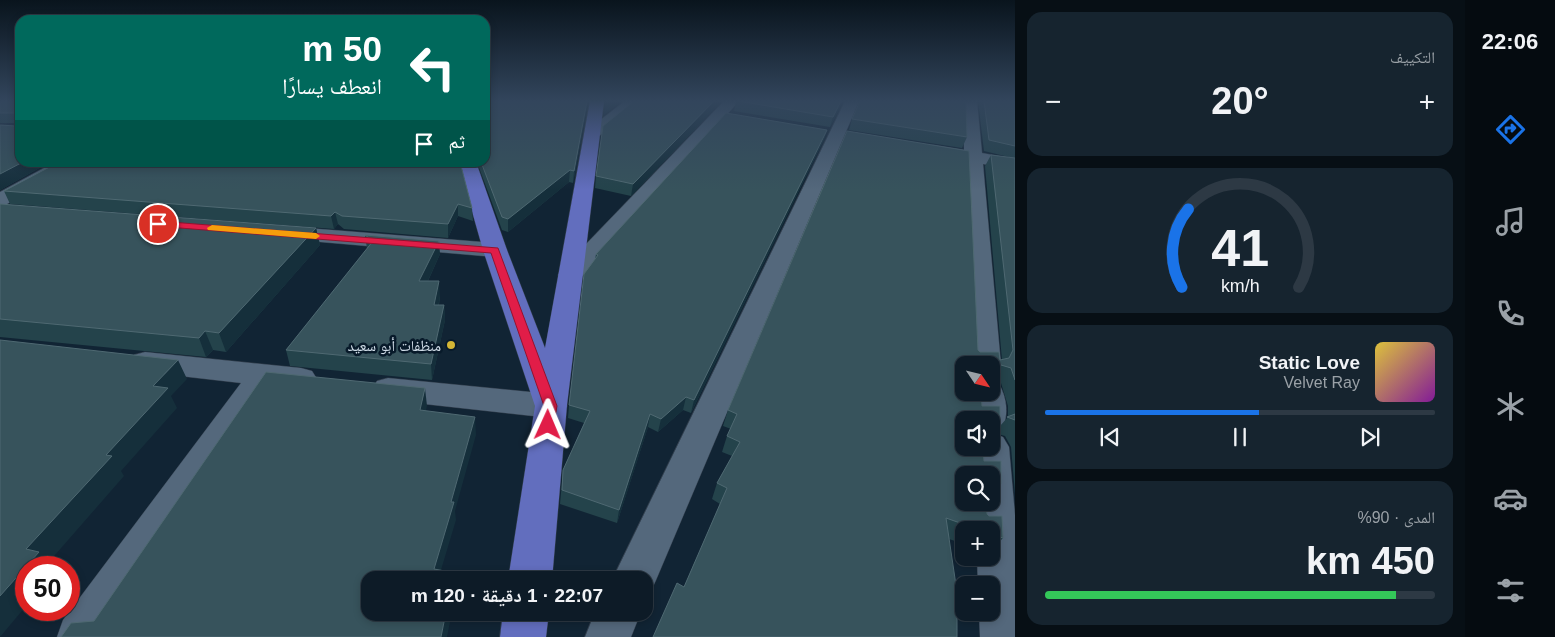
<!DOCTYPE html>
<html lang="ar">
<head>
<meta charset="utf-8">
<style>
  :root { --surface:#0d1b27; --page:#16242f; --text:#f1f3f6; --muted:#9aa1a7; --line:#2d3944; --accent:#1a73e8 }
  body { margin:0; font-family:Arial,"Noto Naskh Arabic",sans-serif; background:var(--page); color:var(--text); direction:rtl; height:100vh; display:flex; flex-direction:column; font-size:19px; white-space:nowrap }
  * { box-sizing:border-box; margin:0 }
  p { font-size:16px; color:var(--muted) }
  .icon { flex:none; width:28px; height:28px; fill:none; stroke:currentColor; stroke-width:2; stroke-linecap:round; stroke-linejoin:round }
  .map { position:relative; flex:1; overflow:hidden; direction:ltr }
  .sheet { display:flex; flex-direction:column; gap:12px; padding:12px; background:#070f15; width:450px }
  .sheet>* { flex:none }
  .top-card { position:absolute; left:15px; top:15px; width:475px; height:152px; border-radius:15px; box-shadow:0 2px 8px #0003,0 0 0 1px var(--line); direction:rtl; background:#00695c; color:#fff; overflow:hidden }
  .needle { width:32px; rotate:125deg }
  .fabs { position:absolute; left:955px; top:356px; display:grid; gap:10px }
  .fabs a { display:grid; place-items:center; width:45px; height:45px; border-radius:10px; background:var(--surface); box-shadow:0 2px 8px #0003,0 0 0 1px var(--line); font-size:25px }
  .speed { position:absolute; left:15px; top:556px; display:flex; gap:10px; font-size:25px; font-weight:700; text-align:center }
  .speed>* { display:grid; place-content:center; width:65px; height:65px; border-radius:50%; background:var(--surface); box-shadow:0 2px 8px #0003,0 0 0 1px var(--line); line-height:1 }
  .speed .limit { border:8px solid #d22; background:#fff; color:#111 }
  .pin { position:absolute; display:grid; place-items:center; width:42px; height:42px; color:#fff; margin:-21px; border:2px solid #fff; border-radius:50%; box-shadow:0 1px 5px #0007 }
  .me { position:absolute; width:55px; margin:-28px; rotate:1deg; stroke-linejoin:round; filter:drop-shadow(0 0 4px #0008) }
  .turn { display:flex; align-items:center; gap:18px; height:105px; padding:0 25px; font-size:22px }
  .turn .icon { width:65px; height:65px; stroke-width:2.5 }
  .turn b { display:block; font-size:35px; line-height:42px }
  .then { display:flex; align-items:center; height:48px; padding:0 25px; background:#0003; gap:10px; font-size:19px }
  .big { font-size:38px; font-weight:800; line-height:1.1 }
  .sheet .widget { flex:1; display:flex; flex-direction:column; justify-content:center; gap:8px; min-width:0; padding:0 18px; border-radius:15px; background:var(--page) }
  .sheet .dial { align-items:center; gap:0 }
  .dial svg { height:130px; overflow:visible; fill:none; stroke:var(--line); stroke-width:7; stroke-linecap:round; text-anchor:middle }
  .dial text { fill:var(--text); stroke:none }
  .song { display:flex; align-items:center; gap:15px }
  .cover { width:60px; height:60px; border-radius:8px; background:linear-gradient(135deg,hsl(50 70% 55%),hsl(290 70% 35%)) }
  .played { height:5px; border-radius:2px; background:linear-gradient(90deg,var(--accent) 55%,var(--line) 55%) }
  .keys { display:flex; justify-content:space-around; direction:ltr }
  .heat { display:flex; justify-content:space-between; align-items:center; font-size:28px; direction:ltr }
  .charge { height:8px; border-radius:4px; background:linear-gradient(90deg,#34c759 90%,var(--line) 0) }
  .trip { position:absolute; left:361px; top:571px; width:292px; height:50px; border-radius:15px; background:var(--surface); box-shadow:0 2px 8px #0003,0 0 0 1px var(--line); font-weight:800; line-height:50px; text-align:center; direction:rtl }
  main { display:flex; flex:1; min-height:0 }
  .tab-bar { display:flex; flex-direction:column; width:90px; justify-content:space-around; align-items:center; background:#050b10; color:var(--muted) }
  .tab-bar .icon { width:35px; height:35px }
  .tab-bar .on { color:var(--accent) }
  .tab-bar b { font-size:22px; color:var(--text) }
  .map>svg:first-child { display:block }
</style>
</head>
<body>
<main>
<nav class="tab-bar">
<b>22:06</b>
<svg class="icon on" aria-label="directions" viewBox="0 0 24 24"><path d="M12 3l9 9-9 9-9-9zM9 14v-3h6M13 9l2 2-2 2"/></svg>
<svg class="icon" aria-label="music" viewBox="0 0 24 24"><path d="M9 18V5l10-2v13"/><circle cx="6" cy="18" r="3"/><circle cx="16" cy="16" r="3"/></svg>
<svg class="icon" aria-label="phone" viewBox="0 0 24 24"><path d="M5 4h4l2 5-3 2q2 4 5 5l2-3 5 2v4C11 20 4 13 5 4z"/></svg>
<svg class="icon" aria-label="climate" viewBox="0 0 24 24"><path d="M12 3v18M4 7l16 10M4 17L20 7"/></svg>
<svg class="icon" aria-label="car" viewBox="0 0 24 24"><path d="M5 17H2v-5l4-1 3-4h7l3 4 3 1v5h-3M9 17h6M6 11h13"/><circle cx="7" cy="17" r="2"/><circle cx="17" cy="17" r="2"/></svg>
<svg class="icon" aria-label="filters" viewBox="0 0 24 24"><path d="M4 7h16M4 17h16"/><circle cx="9" cy="7" r="2"/><circle cx="15" cy="17" r="2"/></svg>
</nav>
<section class="sheet">
<div class="widget"><p>التكييف</p>
<div class="heat"><a>−</a><b class="big">20°</b><a>+</a></div>
</div>
<div class="widget dial"><svg viewBox="0 0 100 80">
<path d="M14 69A42 42 0 1 1 86 69"/>
<path d="M14 69A42 42 0 0 1 18 21" stroke="#1a73e8"/>
<text x="50" y="56" font-size="32" font-weight="700">41</text>
<text x="50" y="72" font-size="11">km/h</text>
</svg></div>
<div class="widget">
<div class="song"><i class="cover"></i><div><b>Static Love</b><p>Velvet Ray</p></div></div>
<div class="played"></div>
<div class="keys"><svg class="icon" aria-label="previous" viewBox="0 0 24 24"><path d="M18 5L8 12l10 7zM5 5v14"/></svg><svg class="icon" aria-label="pause" viewBox="0 0 24 24"><path d="M8 5v14M16 5v14"/></svg><svg class="icon" aria-label="next" viewBox="0 0 24 24"><path d="M6 5l10 7-10 7zM19 5v14"/></svg></div>
</div>
<div class="widget"><p>المدى · 90%</p><b class="big">450 km</b><div class="charge"></div></div>
</section>
<div class="map">
<svg width="1015" height="637" viewBox="0 0 1015 637">
  <rect width="100%" height="100%" fill="#112434"/>
  <g fill="none" stroke-linecap="round" stroke-linejoin="round">
    <g stroke="#323e4c" stroke-width="1">
      <g id="minor">
        <polygon points="625,101 642,101 598,137 586,137 584,134 586,131"/>
        <polygon points="724,101 739,101 579,280 570,282 561,280 558,275 561,270"/>
        <polygon points="845,101 859,101 656,580 649,595 645,596 645,580 612,580"/>
        <polygon points="963,101 977,101 982,153 1015,159 1015,169 983,164 1001,365 997,372 991,374 991,365 971,365 965,161 927,154 924,150 927,146 933,145 964,150"/>
        <polygon points="55,162 78,162 75,166 7,204 0,206 0,192"/>
        <polygon points="282,226 495,243 503,245 507,250 503,255 495,257 274,238 271,233 274,228"/>
        <polygon points="145,352 301,368 312,371 317,379 312,387 301,390 271,386 107,637 57,637 63,620 241,383 145,372 134,369 130,362 134,355"/>
        <polygon points="388,378 551,394 563,398 567,406 563,414 551,418 388,400 377,397 372,389 377,381"/>
        <path d="M 991,382 L 999,384 C 1007,397 1009,416 1002,429 L 991,432 L 991,420 L 973,420 L 972,392 L 991,392 Z"/>
        <polygon points="991,433 1003,437 1009,447 1015,515 1015,637 980,637 979,612 991,612 991,585 978,585 977,558 991,558 991,530 976,530 975,502 991,502 991,475 974,475 973,448 991,448"/>
        <polygon points="595,612 641,612 631,637 585,637"/>
      </g>
    </g>
    <g stroke="#323e4c" stroke-width="1">
      <g id="major">
        <polygon points="590,101 604,101 567,405 552,580 508,580 535,406 483,250 458,162 476,162 507,250 545,348"/>
        <polygon points="503,612 549,612 546,637 500,637"/>
      </g>
    </g>
    <use href="#minor" fill="#54687c" fill-rule="evenodd"/>
    <use href="#major" fill="#626ebe" fill-rule="evenodd"/>
  </g>
  <g fill="#24434b" fill-rule="evenodd">
    <polygon points="0,101 20,101 20,162 50,162 0,190 0,125 16,126 16,123 0,123"/>
    <polygon points="485,101 588,101 573,183 569,182 508,232 502,230 477,162 485,162"/>
    <polygon points="634,101 722,101 631,196 595,188 596,176"/>
    <polygon points="736,101 843,101 830,127 734,111"/>
    <path d="M 978,101 L 1015,101 L 1015,494 L 1011,447 L 1005,436 L 998,434 L 991,443 L 991,420 L 964,420 L 984,461 L 1001,484 L 991,497 L 991,475 L 964,475 L 987,514 L 1003,538 L 991,551 L 991,530 L 964,530 L 964,544 L 949,539 L 684,587 L 720,504 L 712,499 L 717,483 L 732,456 L 722,452 L 727,436 L 731,429 L 723,426 L 728,410 L 978,350 L 980,352 L 1000,360 L 1002,360 L 985,166 L 991,155 L 1013,158 L 984,151 ZM 964,365 L 991,365 L 991,387 L 995,381 L 1001,383 L 1008,406 L 1008,417 L 1000,426 L 982,406 Z"/>
    <polygon points="852,119 967,137 962,148 849,130"/>
    <polygon points="827,130 824,139 691,413 683,410 658,432 648,427 617,523 560,504 563,470 584,423 568,418 569,405 596,254"/>
    <polygon points="460,162 472,208 473,221 458,216 448,238 344,229 338,224 334,229 10,204 4,191"/>
    <polygon points="0,204 316,228 320,245 226,352 213,350 206,357 0,337"/>
    <polygon points="365,235 440,254 428,281 440,296 439,305 444,305 445,320 432,380 290,366 286,350 367,249"/>
  </g>
  <g fill="#152f3b">
    <polygon points="587,101 588,101 573,183 574,171"/>
    <polygon points="610,101 622,101 604,115 605,105"/>
    <polygon points="714,101 722,101 631,196 633,184"/>
    <polygon points="841,101 843,101 830,127 833,117"/>
    <polygon points="827,130 824,139 691,413 694,400"/>
    <polygon points="23,162 50,162 0,190 0,174"/>
    <polygon points="570,170 569,182 508,232 508,219"/>
    <polygon points="458,204 458,216 448,238 448,224"/>
    <polygon points="335,212 338,224 334,229 331,216"/>
    <polygon points="316,228 320,245 226,352 219,333"/>
    <polygon points="439,241 440,254 421,296 419,281"/>
    <polygon points="439,281 440,296 436,319 434,305"/>
    <polygon points="444,305 445,320 432,380 431,364"/>
    <polygon points="205,331 213,350 206,357 199,338"/>
    <polygon points="178,360 187,379 171,396 177,408 121,471 124,476 48,563 52,568 26,568 26,606 0,637 0,596 26,549 106,455 153,386"/>
    <polygon points="425,388 427,406 422,428 420,410"/>
    <polygon points="686,397 683,410 658,432 661,419"/>
    <polygon points="650,414 648,427 617,523 619,510"/>
    <polygon points="475,417 476,435 455,511 456,520 438,580 434,569 451,502"/>
    <polygon points="446,612 452,612 447,637 441,637"/>
  </g>
  <g fill="#37535c" stroke="#4f6972">
    <polygon points="0,101 20,101 20,162 23,162 0,174 0,125 16,126 16,113 0,113"/>
    <polygon points="485,101 587,101 574,171 570,170 508,219 502,217 481,162 485,162"/>
    <polygon points="634,101 714,101 633,184 596,176 603,126"/>
    <polygon points="738,101 841,101 833,117"/>
    <polygon points="860,101 966,101 967,137 852,119"/>
    <polygon points="984,101 1015,101 1015,146 989,140"/>
    <polygon points="726,113 827,130 694,400 686,397 661,419 650,414 619,510 562,490 563,470 590,411 569,405 584,274 598,255 596,254"/>
    <polygon points="847,131 969,151 978,350 980,352 999,352 1000,360 1009,358 1013,350 991,155 1015,158 1015,380 1011,368 1001,365 999,367 999,375 991,375 991,365 964,365 964,392 981,392 982,406 1000,406 1000,430 991,430 991,420 964,420 964,448 983,448 984,461 1001,461 1001,484 991,484 991,475 964,475 964,502 986,502 987,514 989,516 1002,516 1003,538 991,534 991,530 980,530 946,518 957,592 957,637 653,637 677,583 684,587 727,488 717,483 740,442 727,436 737,414 728,410"/>
    <polygon points="59,162 460,162 472,208 458,204 448,224 342,216 335,212 331,216 4,191"/>
    <polygon points="0,204 316,228 219,333 205,331 199,338 0,319"/>
    <polygon points="365,235 439,241 419,281 439,281 434,305 444,305 431,364 286,350 373,241"/>
    <polygon points="0,340 178,360 153,386 168,388 106,455 112,456 26,549 39,552 0,596"/>
    <polygon points="266,372 425,388 420,410 475,417 451,502 454,502 434,569 456,573 454,580 370,580 370,612 446,612 441,637 61,637 71,623 94,621"/>
    <polygon points="1015,414 1015,420 1007,417"/>
  </g>
  <linearGradient id="sky" x2="0" y2="1"><stop stop-color="#09141d"/><stop offset="0.53" stop-color="#32455c"/><stop offset="1" stop-color="#32455c" stop-opacity="0"/></linearGradient>
  <rect width="1015" height="190" fill="url(#sky)"/>
  <polygon fill="#e11d48" stroke="#92132f" points="158,221 498,248 557,406 553,429 548,431 543,429 541,425 544,406 491,253 155,226 154,224"/>
  <polygon fill="#f59e0b" points="212,225 316,233 320,236 316,239 208,230 207,228"/>
  <circle fill="#d4b635" stroke="#081a2a" stroke-width="2" cx="451" cy="345" r="5"/>
  <g text-anchor="middle" dominant-baseline="central" stroke-width="5" stroke-linejoin="round" paint-order="stroke">
    <g font-size="15" fill="#d1dde8" stroke="#081a2a" text-anchor="end">
      <text x="441" y="345">منظفات أبو سعيد</text>
    </g>
  </g>
</svg>
<div class="fabs">
<a><svg class="needle" viewBox="-14 -14 28 28"><path d="M0-13l5 13h-10z" fill="#e53935"/><path d="M0 13l5-13h-10z" fill="#9aa1a7"/></svg></a>
<a><svg class="icon" aria-label="sound" viewBox="0 0 24 24"><path d="M4 9h4l5-4v14l-5-4H4zM17 9q2 3 0 6"/></svg></a>
<a><svg class="icon" aria-label="search" viewBox="0 0 24 24"><circle cx="10" cy="10" r="6"/><path d="M15 15l6 6"/></svg></a>
<a>+</a>
<a>−</a>
</div>
<div class="speed"><div class="limit">50</div></div>
<div class="pin" style="left:158px;top:224px;background:#d93025"><svg class="icon" aria-label="arrive" viewBox="0 0 24 24"><path d="M6 21V4h12l-3 4 3 4H6"/></svg></div>
<svg class="me" style="left:548px;top:425px" viewBox="-20 -20 40 40"><path d="M0-17L14 15 0 8-14 15z" fill="#e11d48" stroke="#fff" stroke-width="4"/></svg>
<div class="trip">22:07 · 1 دقيقة · 120 m</div>
<div class="top-card">
<div class="turn"><svg class="icon" aria-label="left" viewBox="0 0 24 24"><path d="M17 20v-9H6M10 6l-5 5 5 5"/></svg><div><b>50 m</b>انعطف يسارًا</div></div>
<div class="then">ثم<svg class="icon" aria-label="arrive" viewBox="0 0 24 24"><path d="M6 21V4h12l-3 4 3 4H6"/></svg></div>
</div>
</div>
</main>
</body>
</html>
